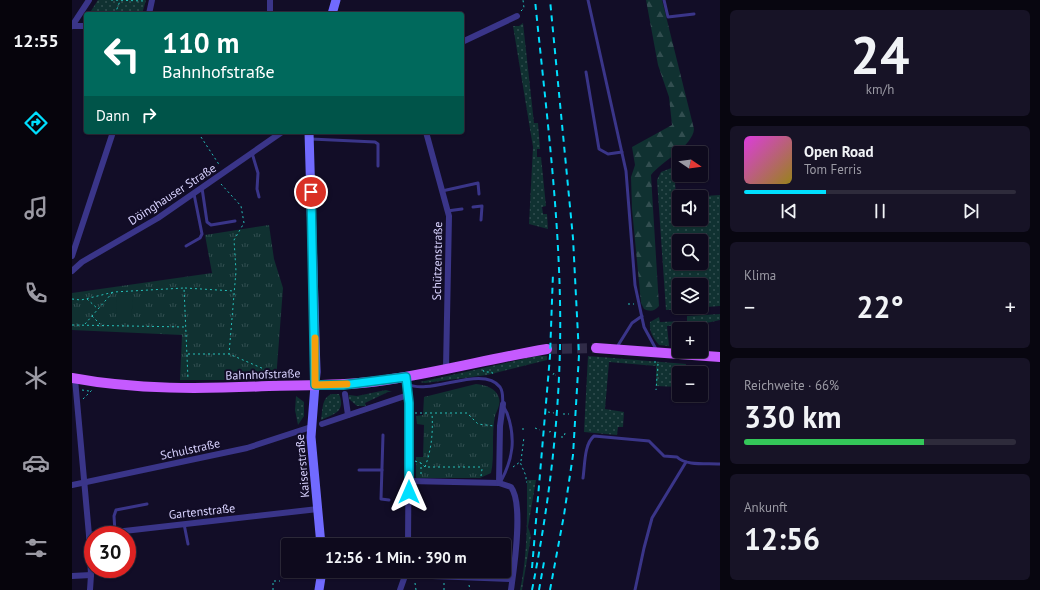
<!DOCTYPE html>
<html lang="de">
<head>
<meta charset="utf-8">
<style>
  :root { --surface:#0e0a1d; --page:#171326; --text:#f1f3f6; --muted:#9b9aa4; --line:#2e2b3b; --accent:#00dffe }
  body { margin:0; font-family:"PT Sans",sans-serif; background:var(--page); color:var(--text); height:100vh; display:flex; flex-direction:column; font-size:15px; white-space:nowrap }
  * { box-sizing:border-box; margin:0 }
  p { font-size:13px; color:var(--muted) }
  .icon { flex:none; width:22px; height:22px; fill:none; stroke:currentColor; stroke-width:2; stroke-linecap:round; stroke-linejoin:round }
  .map { position:relative; flex:1; overflow:hidden }
  .drawer { display:flex; flex-direction:column; gap:10px; padding:10px; background:#080610; width:320px }
  .drawer>* { flex:none }
  .banner { position:absolute; left:12px; top:12px; width:380px; height:122px; border-radius:4px; box-shadow:0 1px 3px #0004,0 0 0 1px var(--line); background:#00695c; color:#fff; overflow:hidden }
  .needle { width:26px; rotate:103deg }
  .fabs { position:absolute; left:600px; top:146px; display:grid; gap:8px }
  .fabs a { display:grid; place-items:center; width:36px; height:36px; border-radius:4px; background:var(--surface); box-shadow:0 1px 3px #0004,0 0 0 1px var(--line); font-size:20px }
  .speed { position:absolute; left:12px; top:526px; display:flex; gap:8px; font-size:20px; font-weight:700; text-align:center }
  .speed>* { display:grid; place-content:center; width:52px; height:52px; border-radius:50%; background:var(--surface); box-shadow:0 1px 3px #0004,0 0 0 1px var(--line); line-height:1 }
  .speed .limit { border:6px solid #d22; background:#fff; color:#111 }
  .pin { position:absolute; display:grid; place-items:center; width:34px; height:34px; color:#fff; margin:-17px; border:2px solid #fff; border-radius:50%; box-shadow:0 1px 4px #0007 }
  .me { position:absolute; width:44px; margin:-22px; rotate:0deg; stroke-linejoin:round; filter:drop-shadow(0 0 3px #0008) }
  .turn { display:flex; align-items:center; gap:14px; height:84px; padding:0 12px; font-size:18px }
  .turn .icon { width:52px; height:52px; stroke-width:2.5 }
  .turn b { display:block; font-size:28px; line-height:34px }
  .then { display:flex; align-items:center; height:38px; padding:0 12px; background:#0003; gap:8px; font-size:15px }
  .big { font-size:30px; font-weight:600; line-height:1.1 }
  .drawer .widget { flex:1; display:flex; flex-direction:column; justify-content:center; gap:6px; min-width:0; padding:0 14px; border-radius:6px; background:var(--page) }
  .drawer .dial { align-items:center; gap:0 }
  .dial b { font-size:52px; line-height:1 }
  .song { display:flex; align-items:center; gap:12px }
  .cover { width:48px; height:48px; border-radius:6px; background:linear-gradient(135deg,hsl(300 70% 55%),hsl(50 70% 35%)) }
  .played { height:4px; border-radius:2px; background:linear-gradient(90deg,var(--accent) 30%,var(--line) 30%) }
  .keys { display:flex; justify-content:space-around; direction:ltr }
  .heat { display:flex; justify-content:space-between; align-items:center; font-size:22px; direction:ltr }
  .charge { height:6px; border-radius:3px; background:linear-gradient(90deg,#34c759 66%,var(--line) 0) }
  .trip { position:absolute; left:209px; top:538px; width:230px; height:40px; border-radius:4px; background:var(--surface); box-shadow:0 1px 3px #0004,0 0 0 1px var(--line); font-weight:600; line-height:40px; text-align:center }
  main { display:flex; flex:1; min-height:0 }
  .dock { display:flex; flex-direction:column; width:72px; justify-content:space-around; align-items:center; background:#06040c; color:var(--muted) }
  .dock .icon { width:28px; height:28px }
  .dock .on { color:var(--accent) }
  .dock b { font-size:18px; color:var(--text) }
  .map>svg:first-child { display:block }
</style>
</head>
<body>
<main>
<nav class="dock">
<b>12:55</b>
<svg class="icon on" aria-label="directions" viewBox="0 0 24 24"><path d="M12 3l9 9-9 9-9-9zM9 14v-3h6M13 9l2 2-2 2"/></svg>
<svg class="icon" aria-label="music" viewBox="0 0 24 24"><path d="M9 18V5l10-2v13"/><circle cx="6" cy="18" r="3"/><circle cx="16" cy="16" r="3"/></svg>
<svg class="icon" aria-label="phone" viewBox="0 0 24 24"><path d="M5 4h4l2 5-3 2q2 4 5 5l2-3 5 2v4C11 20 4 13 5 4z"/></svg>
<svg class="icon" aria-label="climate" viewBox="0 0 24 24"><path d="M12 3v18M4 7l16 10M4 17L20 7"/></svg>
<svg class="icon" aria-label="car" viewBox="0 0 24 24"><path d="M5 17H2v-5l4-1 3-4h7l3 4 3 1v5h-3M9 17h6M6 11h13"/><circle cx="7" cy="17" r="2"/><circle cx="17" cy="17" r="2"/></svg>
<svg class="icon" aria-label="filters" viewBox="0 0 24 24"><path d="M4 7h16M4 17h16"/><circle cx="9" cy="7" r="2"/><circle cx="15" cy="17" r="2"/></svg>
</nav>
<div class="map">
<svg width="648" height="590" viewBox="0 0 648 590">
  <defs>
    <pattern id="grass-dots" width="8" height="8" patternUnits="userSpaceOnUse"><rect width="8" height="8" fill="#103131"/><path d="M2 2h.1M6 6h.1" fill="none" stroke="#324e50" stroke-width="1.8" stroke-linecap="round"/></pattern>
    <pattern id="forest-firs" width="22" height="20" patternUnits="userSpaceOnUse"><rect width="22" height="20" fill="#103131"/><path d="M5 1l3.5 6h-7zM16 11l3.5 6h-7z" fill="#324e50"/></pattern>
    <pattern id="park-tufts" width="24" height="20" patternUnits="userSpaceOnUse"><rect width="24" height="20" fill="#103131"/><path d="M3 7l-1-3M5 7V3M7 7l1-3M15 17l-1-3M17 17v-4M19 17l1-3" fill="none" stroke="#324e50"/></pattern>
  </defs>
  <rect width="100%" height="100%" fill="#120d27"/>
  <g fill="url(#grass-dots)" fill-rule="evenodd">
    <polygon points="26,0 74,0 70,14 17,14"/>
    <polygon points="451,23 462,123 466,123 468,149 465,149 465,157 469,157 474,206 470,207 471,214 475,214 476,229 457,224 461,147 441,26 447,26"/>
    <path d="M 602,167 L 604,197 L 607,198 L 607,219 L 629,219 L 629,197 L 618,197 L 648,195 L 648,306 L 594,310 L 585,180 L 589,172 ZM 607,241 L 629,241 L 629,263 L 607,263 ZM 607,285 L 629,285 L 629,307 L 607,307 Z"/>
    <path d="M 648,314 L 648,320 L 630,324 L 595,326 L 597,346 L 587,345 C 581,338 577,331 578,322 L 587,317 L 588,322 L 615,321 L 615,316 Z"/>
    <polygon points="465,356 475,356 475,360 415,375 353,383 348,382"/>
    <polygon points="516,356 614,364 613,373 607,373 607,387 584,386 584,366 537,362 533,409 552,412 551,427 546,427 545,435 512,432"/>
    <polygon points="314,390 320,392 316,392 293,403 294,406 285,406 277,399 277,395 285,396"/>
    <path d="M 260,394 L 267,394 C 274,411 263,414 249,420 C 251,410 249,398 260,394 Z"/>
    <polygon points="224,396 232,402 232,416 226,425 223,410"/>
    <path d="M 455,480 L 464,480 L 456,527 L 459,536 L 450,590 L 448,590 C 456,553 455,517 455,480 Z"/>
  </g>
  <path fill="url(#forest-firs)" d="M 574,0 L 590,0 L 622,129 C 621,146 590,161 579,175 L 587,306 C 583,311 578,312 572,309 L 569,303 L 560,209 L 559,177 L 563,165 L 560,147 L 600,125 L 597,97 L 586,65 Z"/>
  <g fill="url(#park-tufts)">
    <polygon points="197,225 202,259 211,288 204,380 108,380 110,335 0,330 0,293 140,273 133,235"/>
    <path d="M 404,384 C 414,385 424,388 427,398 C 429,404 425,410 423,416 C 419,435 423,455 419,473 L 408,478 L 344,478 L 344,457 L 351,457 L 352,425 L 345,424 L 344,416 L 351,415 L 352,397 Z"/>
  </g>
  <g fill="#103131">
    <polygon points="45,294 61,295 59,323 44,322"/>
    <rect x="368" y="418" width="13" height="7"/>
  </g>
  <g fill="none" stroke-linecap="round" stroke-linejoin="round">
    <polyline stroke="#302b47" stroke-width="10" stroke-dasharray="10 5" stroke-linecap="butt" points="475,349 524,348"/>
    <g stroke="#26c0ba" stroke-width="1" stroke-dasharray="2 3" stroke-linecap="butt">
      <polyline points="39,0 73,1"/>
      <polyline points="449,11 452,8 451,0"/>
      <polyline points="43,14 48,1"/>
      <polyline points="129,132 129,137 148,166"/>
      <polyline points="149,184 169,206 172,223 162,240 164,271 157,354 192,369 195,378"/>
      <polyline points="113,288 162,291"/>
      <polyline points="0,299 9,300 42,292 112,288 116,379"/>
      <polyline points="15,299 26,309"/>
      <polyline points="556,304 562,304"/>
      <polyline points="20,316 28,324"/>
      <polyline points="13,324 41,292"/>
      <polyline points="0,325 114,327"/>
      <polyline points="116,354 157,354"/>
      <polyline points="583,361 583,363 586,364 584,390"/>
      <polyline points="411,370 412,372 420,372 421,376"/>
      <polyline points="482,373 481,375 484,375"/>
      <polyline points="611,373 612,364"/>
      <polyline points="10,390 17,391"/>
      <polyline points="600,392 607,381"/>
      <polyline points="11,399 20,390"/>
      <polyline points="476,412 482,413"/>
      <polyline points="343,413 395,413 406,424 422,426"/>
      <polyline points="491,414 497,414"/>
      <polyline points="463,428 468,430"/>
      <polyline points="477,432 481,431"/>
      <polyline points="489,437 492,437 493,433"/>
      <polyline points="343,461 349,463 353,467 408,467 410,469 409,476"/>
      <polyline points="449,461 452,437"/>
      <path d="M 353,467 C 360,448 361,432 360,413"/>
      <polyline points="441,467 448,462 454,476 454,482 455,482"/>
      <polyline points="349,474 349,463"/>
      <polyline points="343,583 344,590"/>
      <polyline points="397,585 398,590"/>
      <polyline points="201,590 201,581 208,581"/>
      <polyline points="372,590 372,583"/>
    </g>
    <g stroke="#3a3589" stroke-width="3">
      <polyline points="516,0 554,171 563,285 572,327 585,351"/>
      <polyline points="592,0 596,17 622,14"/>
      <polyline points="514,72 527,149 536,154 550,152"/>
      <polyline points="239,139 303,142 306,144 306,166"/>
      <polyline points="180,153 186,173 185,189 187,197"/>
      <polyline points="130,188 135,222 139,225 163,221"/>
      <polyline points="370,191 406,183 407,194"/>
      <polyline points="401,207 410,206 409,220"/>
      <polyline points="375,211 390,209"/>
      <polyline points="114,246 128,238 130,234 122,194"/>
      <polyline points="545,347 560,323 570,316"/>
      <path d="M 336,384 C 357,396 411,364 428,387 C 432,393 430,399 431,405 C 432,408 434,411 435,413 C 444,438 441,459 429,481"/>
      <polyline points="311,435 309,499 317,500"/>
      <polyline points="287,470 310,470"/>
      <path d="M 511,478 C 513,465 512,444 522,436 L 577,441 L 592,456 L 605,457 C 614,466 635,463 648,464"/>
      <polyline points="329,501 337,502"/>
      <polyline points="112,524 116,544"/>
      <polyline points="43,532 42,516 44,510 75,504"/>
      <polyline points="563,590 572,548 580,518 614,462"/>
    </g>
    <g stroke="#3a3589" stroke-width="6">
      <polyline points="77,14 80,0"/>
      <polyline points="198,14 198,0"/>
      <polyline points="0,26 17,0"/>
      <polyline points="0,26 14,26"/>
      <polyline points="390,42 445,16"/>
      <polyline points="354,132 377,216 374,369"/>
      <polyline points="0,256 41,132"/>
      <polyline points="0,271 10,262 86,218 210,132"/>
      <polyline points="334,377 337,403 336,545"/>
      <polyline points="3,379 17,535 19,575 18,590"/>
      <polyline points="273,394 276,415"/>
      <polyline points="250,424 336,395"/>
      <path d="M 337,481 L 427,483 L 439,487 C 452,504 442,568 439,590"/>
      <polyline points="427,483 428,426 431,404"/>
      <polyline points="0,485 175,448 239,427"/>
      <polyline points="17,535 246,509"/>
      <polyline points="212,575 334,575 440,579"/>
      <polyline points="0,576 19,575"/>
      <polyline points="328,590 334,573"/>
    </g>
    <g stroke="#716aff" stroke-width="9">
      <polyline points="260,14 264,0"/>
      <polyline points="237,132 244,372 239,437 249,545"/>
      <polyline points="247,590 250,571"/>
    </g>
    <g stroke="#c55aff" stroke-width="10">
      <polyline points="524,348 648,357"/>
      <path d="M 0,378 C 64,390 131,389 197,386 C 236,385 275,386 314,380 C 368,372 421,358 475,349"/>
    </g>
    <g stroke="#00dffe" stroke-width="2" stroke-dasharray="6 5" stroke-linecap="butt">
      <polyline points="460,568 478,356 481,273"/>
      <path d="M 460,590 C 479,495 490,398 488,301 C 486,201 473,100 463,0"/>
      <polyline points="467,590 472,562"/>
      <polyline points="478,590 492,515 501,455 507,355 501,238 478,0"/>
    </g>
    <polyline stroke="#26c0ba" stroke-width="1" stroke-dasharray="2 3" stroke-linecap="butt" points="451,430 451,427 452,427"/>
  </g>
  <g fill="none" stroke-linecap="round" stroke-linejoin="round">
    <g stroke="#0091a5" stroke-width="10">
      <polyline id="route" points="239,192 243,385 271,385 334,377 337,403 337,492"/>
    </g>
    <use href="#route" stroke="#00dffe" stroke-width="7"/>
    <polyline stroke="#f59e0b" stroke-width="7" points="243,338 243,385 275,384"/>
  </g>
  <g text-anchor="middle" dominant-baseline="central" stroke-width="4" stroke-linejoin="round" paint-order="stroke">
    <g font-size="12" fill="#d9d3ff" stroke="#120d27">
      <text transform="translate(100 194) rotate(-33)">Döinghauser Straße</text>
      <text transform="translate(365 261) rotate(-89)">Schützenstraße</text>
      <text transform="translate(191 374) rotate(-2)">Bahnhofstraße</text>
      <text transform="translate(118 449) rotate(-12)">Schulstraße</text>
      <text transform="translate(230 466) rotate(-95)">Kaiserstraße</text>
      <text transform="translate(130 511) rotate(-6)">Gartenstraße</text>
    </g>
  </g>
</svg>
<div class="fabs">
<a><svg class="needle" viewBox="-14 -14 28 28"><path d="M0-13l5 13h-10z" fill="#e53935"/><path d="M0 13l5-13h-10z" fill="#9b9aa4"/></svg></a>
<a><svg class="icon" aria-label="sound" viewBox="0 0 24 24"><path d="M4 9h4l5-4v14l-5-4H4zM17 9q2 3 0 6"/></svg></a>
<a><svg class="icon" aria-label="search" viewBox="0 0 24 24"><circle cx="10" cy="10" r="6"/><path d="M15 15l6 6"/></svg></a>
<a><svg class="icon" aria-label="layers" viewBox="0 0 24 24"><path d="M12 4l9 5-9 5-9-5zM3 14l9 5 9-5"/></svg></a>
<a>+</a>
<a>−</a>
</div>
<div class="speed"><div class="limit">30</div></div>
<div class="pin" style="left:239px;top:192px;background:#d93025"><svg class="icon" aria-label="arrive" viewBox="0 0 24 24"><path d="M6 21V4h12l-3 4 3 4H6"/></svg></div>
<svg class="me" style="left:337px;top:492px" viewBox="-20 -20 40 40"><path d="M0-17L14 15 0 8-14 15z" fill="#00dffe" stroke="#fff" stroke-width="4"/></svg>
<div class="trip">12:56 · 1 Min. · 390 m</div>
<div class="banner">
<div class="turn"><svg class="icon" aria-label="left" viewBox="0 0 24 24"><path d="M17 20v-9H6M10 6l-5 5 5 5"/></svg><div><b>110 m</b>Bahnhofstraße</div></div>
<div class="then">Dann<svg class="icon" aria-label="right" viewBox="0 0 24 24"><path d="M7 20v-9h11M14 6l5 5-5 5"/></svg></div>
</div>
</div>
<section class="drawer">
<div class="widget dial"><b>24</b><p>km/h</p></div>
<div class="widget">
<div class="song"><i class="cover"></i><div><b>Open Road</b><p>Tom Ferris</p></div></div>
<div class="played"></div>
<div class="keys"><svg class="icon" aria-label="previous" viewBox="0 0 24 24"><path d="M18 5L8 12l10 7zM5 5v14"/></svg><svg class="icon" aria-label="pause" viewBox="0 0 24 24"><path d="M8 5v14M16 5v14"/></svg><svg class="icon" aria-label="next" viewBox="0 0 24 24"><path d="M6 5l10 7-10 7zM19 5v14"/></svg></div>
</div>
<div class="widget"><p>Klima</p>
<div class="heat"><a>−</a><b class="big">22°</b><a>+</a></div>
</div>
<div class="widget"><p>Reichweite · 66%</p><b class="big">330 km</b><div class="charge"></div></div>
<div class="widget"><p>Ankunft</p><b class="big">12:56</b></div>
</section>
</main>
</body>
</html>
